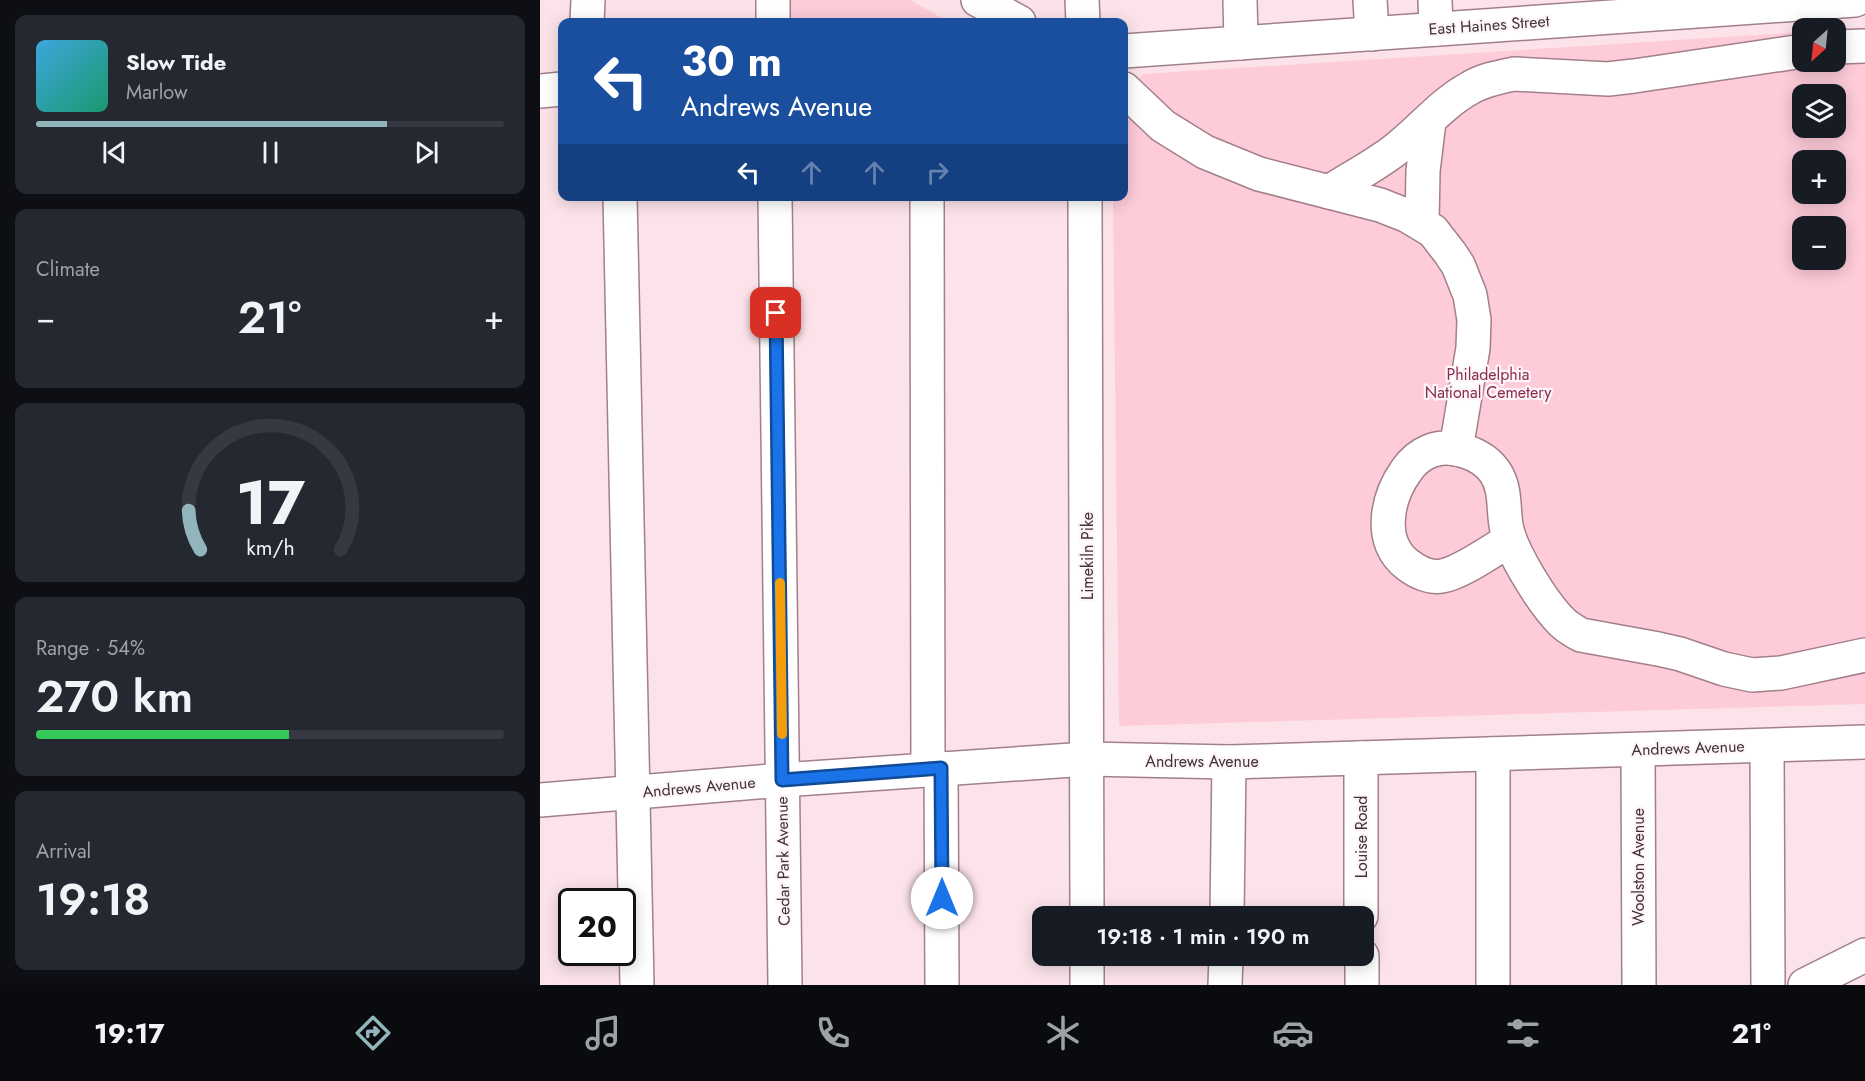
<!DOCTYPE html>
<html lang="en">
<head>
<meta charset="utf-8">
<style>
  :root { --surface:#171b24; --page:#242831; --text:#f1f3f6; --muted:#9ea1a6; --line:#363941; --accent:#92b4bb }
  body { margin:0; font-family:Jost,sans-serif; background:var(--page); color:var(--text); height:100vh; display:flex; flex-direction:column; font-size:22px; white-space:nowrap }
  * { box-sizing:border-box; margin:0 }
  p { font-size:20px; color:var(--muted) }
  .icon { flex:none; width:33px; height:33px; fill:none; stroke:currentColor; stroke-width:2; stroke-linecap:round; stroke-linejoin:round }
  .map { position:relative; flex:1; overflow:hidden }
  .panel { display:flex; flex-direction:column; gap:15px; padding:15px; background:#0d0f14; width:540px }
  .panel>* { flex:none }
  .hud { position:absolute; left:18px; top:18px; width:570px; height:183px; border-radius:12px; box-shadow:0 3px 15px #0003; background:#1a4fa0; color:#fff; overflow:hidden }
  .needle { width:39px; rotate:207deg }
  .tools { position:absolute; left:1252px; top:18px; display:grid; gap:12px }
  .tools a { display:grid; place-items:center; width:54px; height:54px; border-radius:12px; background:var(--surface); box-shadow:0 3px 15px #0003; font-size:30px }
  .speed { position:absolute; left:18px; top:888px; display:flex; gap:12px; font-size:30px; font-weight:700; text-align:center }
  .speed>* { display:grid; place-content:center; width:78px; height:78px; border-radius:50%; background:var(--surface); box-shadow:0 3px 15px #0003; line-height:1 }
  .speed .limit { border:3px solid #111; border-radius:9px; background:#fff; color:#111 }
  .pin { position:absolute; display:grid; place-items:center; width:51px; height:51px; color:#fff; margin:-26px; border-radius:12px; box-shadow:0 3px 9px #0006 }
  .me { position:absolute; width:66px; margin:-33px; rotate:0deg; stroke-linejoin:round; filter:drop-shadow(0 0 4px #0008) }
  .turn { display:flex; align-items:center; gap:21px; height:126px; padding:0 24px; font-size:27px }
  .turn .icon { width:78px; height:78px; stroke-width:2.5 }
  .turn b { display:block; font-size:42px; line-height:51px }
  .lanes { display:flex; align-items:center; height:57px; padding:0 24px; background:#0003; justify-content:center; gap:30px; direction:ltr }
  .lanes .off { opacity:.35 }
  .big { font-size:45px; font-weight:600; line-height:1.1 }
  .panel .widget { flex:1; display:flex; flex-direction:column; justify-content:center; gap:9px; min-width:0; padding:0 21px; border-radius:12px; background:var(--page) }
  .panel .dial { align-items:center; gap:0 }
  .dial svg { height:156px; overflow:visible; fill:none; stroke:var(--line); stroke-width:7; stroke-linecap:round; text-anchor:middle }
  .dial text { fill:var(--text); stroke:none }
  .song { display:flex; align-items:center; gap:18px }
  .cover { width:72px; height:72px; border-radius:9px; background:linear-gradient(135deg,hsl(200 70% 55%),hsl(160 70% 35%)) }
  .played { height:6px; border-radius:3px; background:linear-gradient(90deg,var(--accent) 75%,var(--line) 75%) }
  .keys { display:flex; justify-content:space-around; direction:ltr }
  .heat { display:flex; justify-content:space-between; align-items:center; font-size:33px; direction:ltr }
  .charge { height:9px; border-radius:4px; background:linear-gradient(90deg,#34c759 54%,var(--line) 0) }
  .trip { position:absolute; left:492px; top:906px; width:342px; height:60px; border-radius:12px; background:var(--surface); box-shadow:0 3px 15px #0003; font-weight:600; line-height:60px; text-align:center }
  .menu { display:flex; height:96px; justify-content:space-around; align-items:center; background:#090b0e; color:var(--muted) }
  .menu .icon { width:42px; height:42px }
  .menu .on { color:var(--accent) }
  .menu b { font-size:27px; color:var(--text) }
  main { display:flex; flex:1; min-height:0 }
  .map>svg:first-child { display:block }
</style>
</head>
<body>
<main>
<section class="panel">
<div class="widget">
<div class="song"><i class="cover"></i><div><b>Slow Tide</b><p>Marlow</p></div></div>
<div class="played"></div>
<div class="keys"><svg class="icon" aria-label="previous" viewBox="0 0 24 24"><path d="M18 5L8 12l10 7zM5 5v14"/></svg><svg class="icon" aria-label="pause" viewBox="0 0 24 24"><path d="M8 5v14M16 5v14"/></svg><svg class="icon" aria-label="next" viewBox="0 0 24 24"><path d="M6 5l10 7-10 7zM19 5v14"/></svg></div>
</div>
<div class="widget"><p>Climate</p>
<div class="heat"><a>−</a><b class="big">21°</b><a>+</a></div>
</div>
<div class="widget dial"><svg viewBox="0 0 100 80">
<path d="M14 69A42 42 0 1 1 86 69"/>
<path d="M14 69A42 42 0 0 1 8 49" stroke="#92b4bb"/>
<text x="50" y="56" font-size="32" font-weight="700">17</text>
<text x="50" y="72" font-size="11">km/h</text>
</svg></div>
<div class="widget"><p>Range · 54%</p><b class="big">270 km</b><div class="charge"></div></div>
<div class="widget"><p>Arrival</p><b class="big">19:18</b></div>
</section>
<div class="map">
<svg width="1325" height="985" viewBox="0 0 1325 985">
  <rect width="100%" height="100%" fill="#fce3ea"/>
  <g fill="#fecbd9" fill-rule="evenodd">
    <polygon points="247,0 370,0 409,22 249,22"/>
    <path d="M 1325,28 L 1325,704 L 579,726 L 573,197 L 584,196 L 584,95 L 603,74 L 1263,32 L 1263,62 L 1296,62 L 1296,30 ZM 1263,94 L 1296,94 L 1296,128 L 1263,128 ZM 1263,160 L 1296,160 L 1296,194 L 1263,194 ZM 1263,226 L 1296,226 L 1296,260 L 1263,260 Z"/>
  </g>
  <g fill="none" stroke-linecap="round" stroke-linejoin="round">
    <g stroke="#a37f8a" stroke-width="36">
      <g id="minor">
        <polyline points="233,0 233,22"/>
        <polyline points="438,0 479,22"/>
        <polyline points="542,0 543,22"/>
        <polyline points="700,0 701,43"/>
        <polyline points="830,0 832,34"/>
        <polyline points="895,0 896,29"/>
        <polyline points="47,22 48,0"/>
        <polyline points="1296,47 1325,46"/>
        <polyline points="584,51 1315,0"/>
        <polyline points="584,89 623,126 665,152 719,174 840,205 868,216 893,231 910,253 918,265 930,295 934,320 933,348 916,449"/>
        <polyline points="0,91 22,89"/>
        <path d="M 789,192 C 811,178 834,166 855,150 C 880,131 902,103 930,88 C 943,80 959,77 974,74 L 1068,79 L 1094,76 L 1263,51"/>
        <polyline points="80,196 97,985"/>
        <polyline points="235,196 245,985"/>
        <polyline points="387,196 388,769"/>
        <polyline points="545,196 547,916"/>
        <polyline points="882,224 883,171 889,121"/>
        <path d="M 970,540 C 952,550 921,573 902,576 C 890,578 877,572 868,565 C 838,543 846,499 866,471 C 872,462 880,455 890,451 C 911,443 942,453 955,472 C 966,488 963,507 966,525 C 970,551 1003,603 1022,622 C 1028,628 1034,631 1041,635 L 1118,649 L 1140,654 L 1184,669 L 1212,675 L 1241,673 L 1325,655"/>
        <polyline points="1227,746 1228,985"/>
        <polyline points="1098,750 1099,985"/>
        <polyline points="821,758 821,916"/>
        <polyline points="401,768 402,985"/>
        <polyline points="0,800 242,780 547,759 689,762 1325,742"/>
        <polyline points="687,916 689,762"/>
        <polyline points="822,956 822,985"/>
        <polyline points="547,985 547,956"/>
        <polyline points="685,985 686,956"/>
        <polyline points="953,985 953,754"/>
        <polyline points="1265,985 1325,955"/>
      </g>
    </g>
    <use href="#minor" stroke="#fff" stroke-width="33"/>
  </g>
  <g fill="none" stroke-linecap="round" stroke-linejoin="round">
    <g stroke="#114b97" stroke-width="15">
      <polyline id="route" points="236,313 242,780 401,768 402,898"/>
    </g>
    <use href="#route" stroke="#1a73e8" stroke-width="10"/>
    <polyline stroke="#f59e0b" stroke-width="10" points="240,583 242,734"/>
  </g>
  <g text-anchor="middle" dominant-baseline="central" stroke-width="4.5" stroke-linejoin="round" paint-order="stroke">
    <g font-size="16" fill="#413236" stroke="#fef5f8">
      <text transform="translate(949 25) rotate(-4)">East Haines Street</text>
      <text transform="translate(547 556) rotate(-90)">Limekiln Pike</text>
      <text transform="translate(1148 748) rotate(-2)">Andrews Avenue</text>
      <text x="662" y="761">Andrews Avenue</text>
      <text transform="translate(159 787) rotate(-5)">Andrews Avenue</text>
      <text transform="translate(821 837) rotate(-90)">Louise Road</text>
      <text transform="translate(243 861) rotate(-91)">Cedar Park Avenue</text>
      <text transform="translate(1098 867) rotate(-90)">Woolston Avenue</text>
    </g>
    <g font-size="16" fill="#882c51" stroke="#fef5f8">
      <text x="948" y="374">Philadelphia<tspan x="948" dy="18">National Cemetery</tspan></text>
    </g>
  </g>
</svg>
<div class="tools">
<a><svg class="needle" viewBox="-14 -14 28 28"><path d="M0-13l5 13h-10z" fill="#e53935"/><path d="M0 13l5-13h-10z" fill="#9ea1a6"/></svg></a>
<a><svg class="icon" aria-label="layers" viewBox="0 0 24 24"><path d="M12 4l9 5-9 5-9-5zM3 14l9 5 9-5"/></svg></a>
<a>+</a>
<a>−</a>
</div>
<div class="speed"><div class="limit">20</div></div>
<div class="pin" style="left:236px;top:313px;background:#d93025"><svg class="icon" aria-label="arrive" viewBox="0 0 24 24"><path d="M6 21V4h12l-3 4 3 4H6"/></svg></div>
<svg class="me" style="left:402px;top:898px" viewBox="-20 -20 40 40"><circle r="19" fill="#fff"/><path d="M0-13L10 11 0 6-10 11z" fill="#1a73e8"/></svg>
<div class="trip">19:18 · 1 min · 190 m</div>
<div class="hud">
<div class="turn"><svg class="icon" aria-label="left" viewBox="0 0 24 24"><path d="M17 20v-9H6M10 6l-5 5 5 5"/></svg><div><b>30 m</b>Andrews Avenue</div></div>
<div class="lanes"><svg class="icon" aria-label="left" viewBox="0 0 24 24"><path d="M17 20v-9H6M10 6l-5 5 5 5"/></svg><svg class="icon off" aria-label="ahead" viewBox="0 0 24 24"><path d="M12 20V5M6 11l6-6 6 6"/></svg><svg class="icon off" aria-label="ahead" viewBox="0 0 24 24"><path d="M12 20V5M6 11l6-6 6 6"/></svg><svg class="icon off" aria-label="right" viewBox="0 0 24 24"><path d="M7 20v-9h11M14 6l5 5-5 5"/></svg></div>
</div>
</div>
</main>
<nav class="menu">
<b>19:17</b>
<svg class="icon on" aria-label="directions" viewBox="0 0 24 24"><path d="M12 3l9 9-9 9-9-9zM9 14v-3h6M13 9l2 2-2 2"/></svg>
<svg class="icon" aria-label="music" viewBox="0 0 24 24"><path d="M9 18V5l10-2v13"/><circle cx="6" cy="18" r="3"/><circle cx="16" cy="16" r="3"/></svg>
<svg class="icon" aria-label="phone" viewBox="0 0 24 24"><path d="M5 4h4l2 5-3 2q2 4 5 5l2-3 5 2v4C11 20 4 13 5 4z"/></svg>
<svg class="icon" aria-label="climate" viewBox="0 0 24 24"><path d="M12 3v18M4 7l16 10M4 17L20 7"/></svg>
<svg class="icon" aria-label="car" viewBox="0 0 24 24"><path d="M5 17H2v-5l4-1 3-4h7l3 4 3 1v5h-3M9 17h6M6 11h13"/><circle cx="7" cy="17" r="2"/><circle cx="17" cy="17" r="2"/></svg>
<svg class="icon" aria-label="filters" viewBox="0 0 24 24"><path d="M4 7h16M4 17h16"/><circle cx="9" cy="7" r="2"/><circle cx="15" cy="17" r="2"/></svg>
<b>21°</b>
</nav>
</body>
</html>
